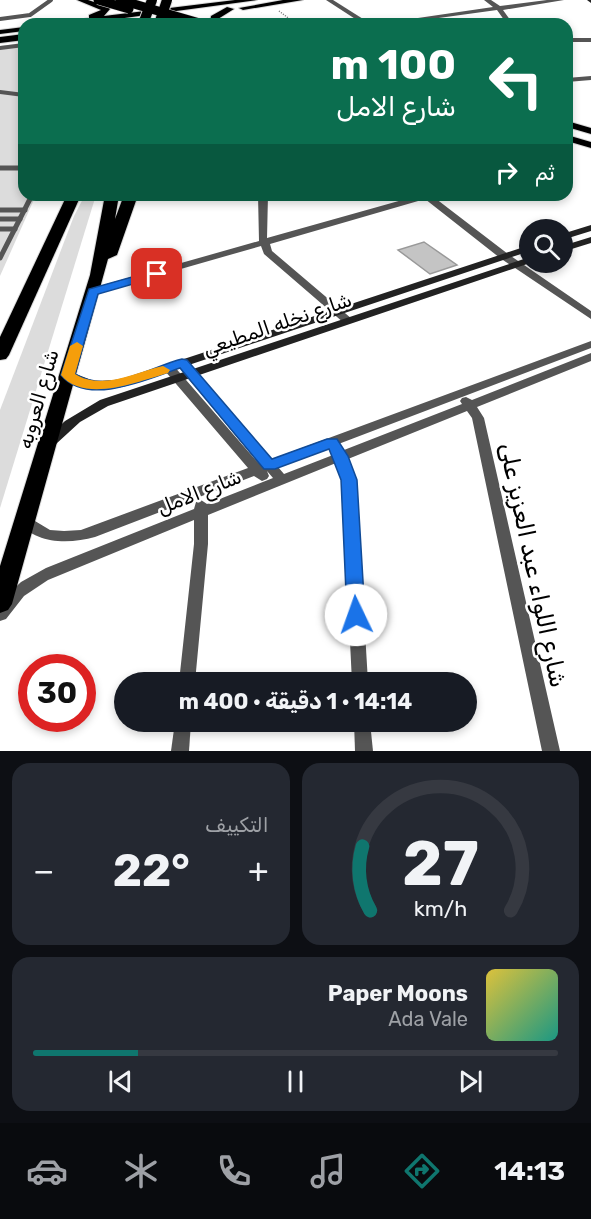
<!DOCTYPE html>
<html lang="ar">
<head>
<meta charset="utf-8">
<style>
  :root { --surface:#171b24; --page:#242831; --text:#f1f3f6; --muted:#9ea1a6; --line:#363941; --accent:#0f766e }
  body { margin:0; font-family:Rubik,"Noto Naskh Arabic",sans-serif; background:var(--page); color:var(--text); direction:rtl; height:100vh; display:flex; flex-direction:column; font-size:22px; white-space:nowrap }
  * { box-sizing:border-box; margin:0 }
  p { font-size:20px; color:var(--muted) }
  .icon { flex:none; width:33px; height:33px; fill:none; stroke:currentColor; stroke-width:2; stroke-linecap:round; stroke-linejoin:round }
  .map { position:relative; height:751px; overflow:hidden; direction:ltr }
  .drawer { display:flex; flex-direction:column; gap:12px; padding:12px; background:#0d0f14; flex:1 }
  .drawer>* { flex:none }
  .guide { position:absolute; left:18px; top:18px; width:555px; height:183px; border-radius:18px; box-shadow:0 3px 9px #0003; direction:rtl; background:#0b6e4f; color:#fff; overflow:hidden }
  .tools { position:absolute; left:519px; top:219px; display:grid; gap:12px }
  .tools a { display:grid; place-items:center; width:54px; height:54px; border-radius:50%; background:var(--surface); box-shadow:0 3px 9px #0003; font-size:30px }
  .speed { position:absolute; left:18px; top:654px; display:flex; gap:12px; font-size:30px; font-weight:700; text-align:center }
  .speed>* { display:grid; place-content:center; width:78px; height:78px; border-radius:50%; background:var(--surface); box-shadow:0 3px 9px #0003; line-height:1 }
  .speed .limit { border:9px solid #d22; background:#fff; color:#111 }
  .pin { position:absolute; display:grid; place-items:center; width:51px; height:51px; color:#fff; margin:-26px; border-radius:12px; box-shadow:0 3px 9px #0006 }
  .me { position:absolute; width:66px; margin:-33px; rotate:357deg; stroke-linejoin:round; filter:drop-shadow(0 0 4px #0008) }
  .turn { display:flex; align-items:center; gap:21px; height:126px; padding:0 18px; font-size:27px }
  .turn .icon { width:78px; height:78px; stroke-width:2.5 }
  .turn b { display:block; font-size:42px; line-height:51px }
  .then { display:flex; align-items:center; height:57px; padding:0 18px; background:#0003; gap:12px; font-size:22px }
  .big { font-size:45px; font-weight:700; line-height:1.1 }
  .drawer .card { flex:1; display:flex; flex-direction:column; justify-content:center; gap:9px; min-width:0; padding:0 21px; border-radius:18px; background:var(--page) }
  .drawer .dial { align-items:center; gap:0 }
  .dial svg { height:156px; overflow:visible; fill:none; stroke:var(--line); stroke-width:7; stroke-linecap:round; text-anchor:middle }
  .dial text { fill:var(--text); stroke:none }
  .song { display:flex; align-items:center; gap:18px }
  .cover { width:72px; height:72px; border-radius:9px; background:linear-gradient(135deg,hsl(50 70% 55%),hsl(170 70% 35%)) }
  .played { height:6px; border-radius:3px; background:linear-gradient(90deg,var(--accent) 20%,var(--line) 20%) }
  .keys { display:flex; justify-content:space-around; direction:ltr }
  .heat { display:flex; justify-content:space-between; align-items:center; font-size:33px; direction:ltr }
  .drawer .tiles { flex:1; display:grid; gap:12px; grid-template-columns:1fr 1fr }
  .card:last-child { grid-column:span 2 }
  .trip { position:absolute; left:114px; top:672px; width:363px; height:60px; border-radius:30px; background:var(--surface); box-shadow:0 3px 9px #0003; font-weight:700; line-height:60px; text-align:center; direction:rtl }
  .tabs { display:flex; height:96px; justify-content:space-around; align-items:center; background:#090b0e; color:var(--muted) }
  .tabs .icon { width:42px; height:42px }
  .tabs .selected { color:var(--accent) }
  .tabs b { font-size:27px; color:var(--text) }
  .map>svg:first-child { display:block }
</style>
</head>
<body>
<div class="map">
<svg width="591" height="751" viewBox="0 0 591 751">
  <rect width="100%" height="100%" fill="#fff"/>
  <g fill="#dcdcdc">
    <polygon points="24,43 24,195 36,195 0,276 0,46"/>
    <polygon points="85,195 96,195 0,508 0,410 74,216"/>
  </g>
  <polygon fill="#c4c4c4" stroke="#999" stroke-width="1.5" points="424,242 457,265 430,274 398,250"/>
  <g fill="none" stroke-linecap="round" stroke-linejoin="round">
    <g stroke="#dbdbdb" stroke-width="2">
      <g id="primary">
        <polygon points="77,0 88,0 109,7 110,9 104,16 235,0 257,0 80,24 57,24 89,18 89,15 101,10"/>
        <polygon points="283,0 303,0 243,10 239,8"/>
        <polygon points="227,7 234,9 218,19 221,24 210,23 211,16"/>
        <polygon points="24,27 24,31 0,34 0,30"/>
        <polygon points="567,121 591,128 591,134 567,127"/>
        <polygon points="567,135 591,142 591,148 567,141"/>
      </g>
    </g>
    <g stroke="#dbdbdb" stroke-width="2">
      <g id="highway">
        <polygon points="24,34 24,40 0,43 0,37"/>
        <polygon points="67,195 81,195 9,355 6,359 0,360 0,337"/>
        <polygon points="105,195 119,195 115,219 124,195 138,195 117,255 108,259 12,604 8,610 0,613 0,566 90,275"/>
      </g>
    </g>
    <polyline stroke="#777" stroke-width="1.5" stroke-dasharray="1 1.5" stroke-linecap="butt" points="279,11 295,23"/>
    <g stroke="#555" stroke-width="4">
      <polyline points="0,19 30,15 51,0"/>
      <polyline points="0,48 24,45"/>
      <polyline points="0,92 24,95"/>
    </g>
    <g stroke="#555" stroke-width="5">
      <polyline points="0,168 24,168"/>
      <polyline points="0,210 25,210"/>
      <polyline points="0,219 20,219"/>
      <polyline points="0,229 15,229"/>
      <polyline points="0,258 32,195"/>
    </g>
    <g fill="#555" fill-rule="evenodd">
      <polygon points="326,0 333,0 371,24 363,24"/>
      <polygon points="484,0 491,0 500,6 547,0 564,0 503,10 513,24 507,24 497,10 395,24 377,24 493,7"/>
      <rect x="567" y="38" width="24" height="4"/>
      <polygon points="591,76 591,80 567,82 567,78"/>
      <polygon points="258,195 268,195 267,238 420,195 431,195 508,254 591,311 591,319 500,258 425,199 270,244 272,251 352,319 354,321 352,323 344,323 264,254 261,246 97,293 89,293 88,291 89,289 259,241"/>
      <path d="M 591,341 L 591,348 L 278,467 L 284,474 L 333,455 L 331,451 L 333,448 L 338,447 L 344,450 L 462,404 L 460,401 L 462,398 L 466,397 L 472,400 L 591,353 L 591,361 L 477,407 L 484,418 L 560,751 L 542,751 L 472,418 L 467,411 L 348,459 L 356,480 L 368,682 L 352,682 L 342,480 L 336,463 L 208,515 L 208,544 L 195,682 L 179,682 L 194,544 L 194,520 L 48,580 L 24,596 L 6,619 L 0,621 L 0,602 L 21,582 L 46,568 L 194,509 L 196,502 L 201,500 L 207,504 L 273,478 L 267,471 L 269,476 L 267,479 L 262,481 L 254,476 L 95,537 C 70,544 34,545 18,520 L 20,516 L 25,515 L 50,530 L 64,531 L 81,530 L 248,468 L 165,371 L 163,368 L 165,365 L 173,365 L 259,464 L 178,366 L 176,363 L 178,360 L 186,360 L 272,459 Z"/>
      <polygon points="175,722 191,722 189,751 171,751"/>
      <polygon points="354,722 370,722 373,751 355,751"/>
    </g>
    <g fill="#222" fill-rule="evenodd">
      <polygon points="587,0 591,0 591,3"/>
      <polygon points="591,225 591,231 562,240 562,234"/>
      <polygon points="591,237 591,243 562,252 562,246"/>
      <path d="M 530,245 L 530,251 L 126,386 C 106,391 78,392 62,375 L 68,371 L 94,381 L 120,380 Z"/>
      <polygon points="530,257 530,262 533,262 108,406 80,422 56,444 51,445 44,441 65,421 100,400"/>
    </g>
    <use href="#primary" fill="#000" fill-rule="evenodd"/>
    <use href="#highway" fill="#000" fill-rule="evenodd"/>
    <g stroke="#dbdbdb" stroke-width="10" stroke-linecap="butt">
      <g id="primary-bridge">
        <polyline points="98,0 129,9"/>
        <polyline points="120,0 203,24"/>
      </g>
    </g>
    <g stroke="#dbdbdb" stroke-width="12" stroke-linecap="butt">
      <g id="highway-bridge">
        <polyline points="143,24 152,0"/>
        <polyline points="159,24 167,0"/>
      </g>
    </g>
    <use href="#primary-bridge" stroke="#000" stroke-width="9"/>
    <use href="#highway-bridge" stroke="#000" stroke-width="10"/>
  </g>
  <path fill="#1a73e8" stroke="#114b97" stroke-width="1.5" d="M 157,270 L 161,271 L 161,276 L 98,294 L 75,374 C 108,395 150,367 182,359 L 187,360 L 272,459 L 327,439 L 337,439 L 348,456 L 357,480 L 365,615 L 363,620 L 356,622 L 350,620 L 347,615 L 341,480 L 329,449 L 275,469 L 264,469 L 180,368 C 148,379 88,407 61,375 L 89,289 Z"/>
  <path fill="#f59e0b" d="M 77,342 L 83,346 L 75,374 C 102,391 136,372 163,366 L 170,370 L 168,373 C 139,381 85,404 61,375 L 70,346 Z"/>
  <g text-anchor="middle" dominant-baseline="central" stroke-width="5" stroke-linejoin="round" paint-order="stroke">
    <g font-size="20" fill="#000" stroke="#fff">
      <text transform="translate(277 324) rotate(-19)">شارع نخله المطيعي</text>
      <text transform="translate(38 399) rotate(-74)">شارع العروبه</text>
      <text transform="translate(199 492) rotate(-22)">شارع الامل</text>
    </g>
    <g font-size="24" fill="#000" stroke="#fff">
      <text transform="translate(533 565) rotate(78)">شارع اللواء عبد العزيز على</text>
    </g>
  </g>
</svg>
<div class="tools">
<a><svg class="icon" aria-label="search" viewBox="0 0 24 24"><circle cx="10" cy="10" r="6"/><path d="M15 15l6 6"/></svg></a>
</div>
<div class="speed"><div class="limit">30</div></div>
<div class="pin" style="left:157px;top:274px;background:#d93025"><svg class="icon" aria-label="arrive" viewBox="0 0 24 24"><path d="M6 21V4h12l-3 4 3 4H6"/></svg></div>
<svg class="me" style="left:356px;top:615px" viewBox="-20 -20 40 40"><circle r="19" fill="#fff"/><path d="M0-13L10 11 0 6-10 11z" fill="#1a73e8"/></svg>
<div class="trip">14:14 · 1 دقيقة · 400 m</div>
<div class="guide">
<div class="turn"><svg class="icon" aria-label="left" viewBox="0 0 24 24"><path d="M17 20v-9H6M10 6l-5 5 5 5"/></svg><div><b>100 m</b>شارع الامل</div></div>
<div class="then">ثم<svg class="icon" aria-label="right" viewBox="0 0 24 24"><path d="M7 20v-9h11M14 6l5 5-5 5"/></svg></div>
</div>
</div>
<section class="drawer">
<div class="tiles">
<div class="card dial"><svg viewBox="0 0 100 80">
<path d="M14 69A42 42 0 1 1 86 69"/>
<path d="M14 69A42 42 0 0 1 10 36" stroke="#0f766e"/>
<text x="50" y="56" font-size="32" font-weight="700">27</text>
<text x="50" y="72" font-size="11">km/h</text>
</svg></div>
<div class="card"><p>التكييف</p>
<div class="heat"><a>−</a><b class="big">22°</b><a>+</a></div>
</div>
<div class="card">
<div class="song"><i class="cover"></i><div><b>Paper Moons</b><p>Ada Vale</p></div></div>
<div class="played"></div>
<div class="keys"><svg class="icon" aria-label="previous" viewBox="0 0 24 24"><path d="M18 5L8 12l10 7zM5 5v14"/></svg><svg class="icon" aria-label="pause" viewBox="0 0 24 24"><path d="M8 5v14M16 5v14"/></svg><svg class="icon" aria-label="next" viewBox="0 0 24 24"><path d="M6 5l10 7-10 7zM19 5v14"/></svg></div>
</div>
</div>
</section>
<nav class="tabs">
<b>14:13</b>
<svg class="icon selected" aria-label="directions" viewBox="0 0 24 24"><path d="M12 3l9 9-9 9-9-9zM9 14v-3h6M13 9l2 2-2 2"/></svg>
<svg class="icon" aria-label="music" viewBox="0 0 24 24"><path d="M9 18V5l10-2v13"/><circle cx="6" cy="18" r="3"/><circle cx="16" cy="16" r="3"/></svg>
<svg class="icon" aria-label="phone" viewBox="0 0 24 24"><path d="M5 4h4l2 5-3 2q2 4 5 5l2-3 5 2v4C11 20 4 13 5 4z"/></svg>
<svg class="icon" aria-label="climate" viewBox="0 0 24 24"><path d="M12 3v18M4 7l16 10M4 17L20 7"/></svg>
<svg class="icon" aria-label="car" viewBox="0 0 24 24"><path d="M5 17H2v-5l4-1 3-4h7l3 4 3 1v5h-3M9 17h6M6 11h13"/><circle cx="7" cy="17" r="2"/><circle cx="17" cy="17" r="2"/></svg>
</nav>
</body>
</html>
